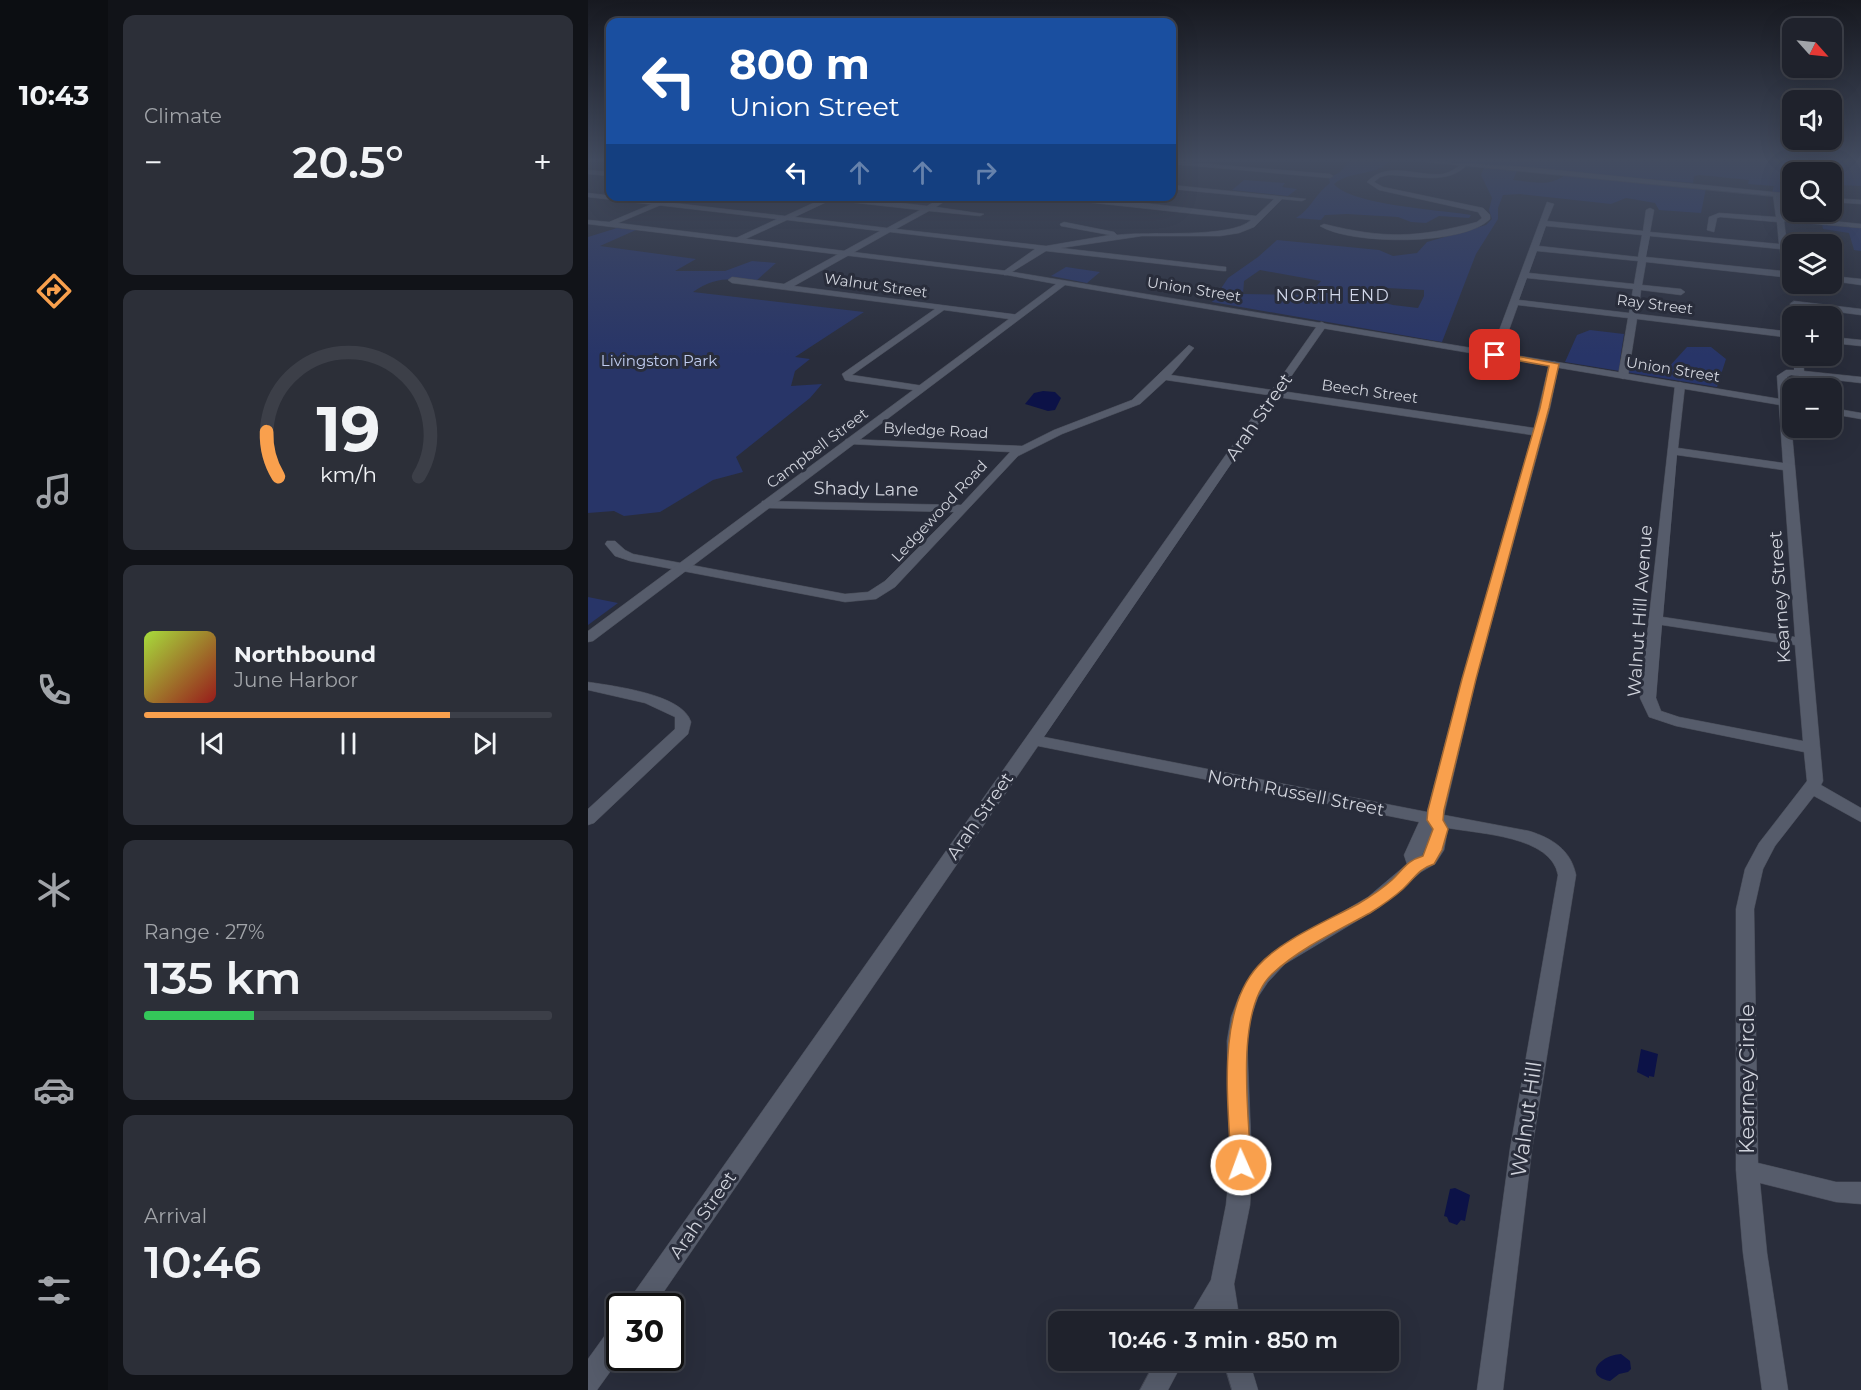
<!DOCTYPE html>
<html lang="en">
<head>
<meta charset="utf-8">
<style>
  :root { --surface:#1f222c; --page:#2c2f38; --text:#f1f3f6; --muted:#a1a4a9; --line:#3c3f48; --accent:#f9a04d }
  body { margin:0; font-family:Montserrat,sans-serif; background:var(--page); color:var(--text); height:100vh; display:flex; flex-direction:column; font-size:22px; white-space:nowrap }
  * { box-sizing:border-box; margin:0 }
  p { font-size:20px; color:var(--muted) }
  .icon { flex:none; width:33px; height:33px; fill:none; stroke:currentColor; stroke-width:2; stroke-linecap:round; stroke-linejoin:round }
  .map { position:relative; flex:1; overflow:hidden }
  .drawer { display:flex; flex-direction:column; gap:15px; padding:15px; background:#111318; width:480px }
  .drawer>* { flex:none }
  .banner { position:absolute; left:18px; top:18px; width:570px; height:183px; border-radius:12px; box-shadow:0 6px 24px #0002,0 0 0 2px var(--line); background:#1a4fa0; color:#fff; overflow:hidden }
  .needle { width:39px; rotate:117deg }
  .fabs { position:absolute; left:1194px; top:18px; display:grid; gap:12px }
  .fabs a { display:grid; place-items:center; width:60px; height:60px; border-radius:12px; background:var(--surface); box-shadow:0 6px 24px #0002,0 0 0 2px var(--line); font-size:30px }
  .speed { position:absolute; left:18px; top:1293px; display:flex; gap:12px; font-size:30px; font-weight:700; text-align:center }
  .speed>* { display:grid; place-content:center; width:78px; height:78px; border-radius:50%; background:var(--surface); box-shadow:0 6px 24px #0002,0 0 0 2px var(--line); line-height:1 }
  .speed .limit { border:3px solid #111; border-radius:9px; background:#fff; color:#111 }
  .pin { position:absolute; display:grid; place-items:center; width:51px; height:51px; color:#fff; margin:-26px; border-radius:12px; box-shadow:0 3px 9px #0006 }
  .me { position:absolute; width:66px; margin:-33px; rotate:358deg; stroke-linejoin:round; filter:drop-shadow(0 0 4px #0008) }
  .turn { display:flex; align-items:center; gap:21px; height:126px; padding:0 24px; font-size:27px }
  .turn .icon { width:78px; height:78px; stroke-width:2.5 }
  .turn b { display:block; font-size:42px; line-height:51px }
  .lanes { display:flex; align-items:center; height:57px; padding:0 24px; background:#0003; justify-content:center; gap:30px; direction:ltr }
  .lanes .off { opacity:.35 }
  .big { font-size:45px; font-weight:600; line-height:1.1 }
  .drawer .tile { flex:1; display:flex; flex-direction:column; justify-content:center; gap:9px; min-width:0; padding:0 21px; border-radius:12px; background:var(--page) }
  .drawer .dial { align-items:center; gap:0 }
  .dial svg { height:156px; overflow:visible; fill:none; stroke:var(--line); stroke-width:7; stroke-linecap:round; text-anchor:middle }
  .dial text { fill:var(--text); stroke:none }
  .song { display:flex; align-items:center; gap:18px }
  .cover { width:72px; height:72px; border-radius:9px; background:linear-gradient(135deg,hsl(80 70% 55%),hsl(0 70% 35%)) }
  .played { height:6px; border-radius:3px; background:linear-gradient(90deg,var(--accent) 75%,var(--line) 75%) }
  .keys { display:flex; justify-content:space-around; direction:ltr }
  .heat { display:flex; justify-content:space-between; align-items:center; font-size:33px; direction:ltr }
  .charge { height:9px; border-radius:4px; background:linear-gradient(90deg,#34c759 27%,var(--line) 0) }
  .trip { position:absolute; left:460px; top:1311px; width:351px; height:60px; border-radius:12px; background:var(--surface); box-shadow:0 6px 24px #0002,0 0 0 2px var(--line); font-weight:600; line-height:60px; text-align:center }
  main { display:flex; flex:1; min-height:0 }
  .tabs { display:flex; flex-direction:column; width:108px; justify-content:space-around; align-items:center; background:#0c0e12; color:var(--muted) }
  .tabs .icon { width:42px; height:42px }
  .tabs .current { color:var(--accent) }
  .tabs b { font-size:27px; color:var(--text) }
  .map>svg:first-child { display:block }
</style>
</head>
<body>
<main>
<nav class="tabs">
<b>10:43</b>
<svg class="icon current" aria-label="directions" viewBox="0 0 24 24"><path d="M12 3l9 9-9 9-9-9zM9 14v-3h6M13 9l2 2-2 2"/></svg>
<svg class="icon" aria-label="music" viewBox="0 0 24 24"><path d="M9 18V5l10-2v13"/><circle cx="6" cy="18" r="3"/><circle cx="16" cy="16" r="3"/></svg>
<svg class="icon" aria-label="phone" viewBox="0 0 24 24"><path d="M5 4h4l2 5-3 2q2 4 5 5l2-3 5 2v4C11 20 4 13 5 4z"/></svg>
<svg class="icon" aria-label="climate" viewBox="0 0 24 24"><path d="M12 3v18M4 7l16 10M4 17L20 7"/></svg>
<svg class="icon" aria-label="car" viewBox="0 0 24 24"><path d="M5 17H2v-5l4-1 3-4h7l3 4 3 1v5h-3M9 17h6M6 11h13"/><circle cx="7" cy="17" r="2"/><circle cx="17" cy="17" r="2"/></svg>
<svg class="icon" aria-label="filters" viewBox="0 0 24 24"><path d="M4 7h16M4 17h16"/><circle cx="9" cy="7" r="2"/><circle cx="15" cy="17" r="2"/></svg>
</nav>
<section class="drawer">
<div class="tile"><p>Climate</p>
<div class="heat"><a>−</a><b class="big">20.5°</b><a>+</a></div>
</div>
<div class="tile dial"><svg viewBox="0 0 100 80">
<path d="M14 69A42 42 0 1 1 86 69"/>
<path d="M14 69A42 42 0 0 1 8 46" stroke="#f9a04d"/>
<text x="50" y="56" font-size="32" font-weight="700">19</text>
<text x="50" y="72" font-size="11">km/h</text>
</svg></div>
<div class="tile">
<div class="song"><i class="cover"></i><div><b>Northbound</b><p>June Harbor</p></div></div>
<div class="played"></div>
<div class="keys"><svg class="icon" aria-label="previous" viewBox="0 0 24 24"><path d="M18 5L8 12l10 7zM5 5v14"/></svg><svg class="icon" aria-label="pause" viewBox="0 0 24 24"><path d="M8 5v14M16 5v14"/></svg><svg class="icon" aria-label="next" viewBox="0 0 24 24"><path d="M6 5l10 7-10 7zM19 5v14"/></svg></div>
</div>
<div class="tile"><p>Range · 27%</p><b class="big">135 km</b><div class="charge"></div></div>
<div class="tile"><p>Arrival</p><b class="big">10:46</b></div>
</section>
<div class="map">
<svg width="1273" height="1390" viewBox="0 0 1273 1390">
  <rect width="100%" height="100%" fill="#292d3b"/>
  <g fill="#283568" fill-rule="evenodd">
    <path d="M 762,161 L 802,161 C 786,177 763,170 746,184 C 763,205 853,210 883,215 L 881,218 L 851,216 L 838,223 L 823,222 L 810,217 L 759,214 L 737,215 L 733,220 L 708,218 C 722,210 728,193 742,183 L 741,178 L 752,172 Z"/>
    <polygon points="852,161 1273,161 1273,186 1253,185 1246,191 1250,198 1244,198 1244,172 1204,172 1204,194 1184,192 1186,186 1160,184 1161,180 1112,175 1106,176 1105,183"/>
    <path d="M 896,168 L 929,171 L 925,180 C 945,182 961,187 977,175 L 1118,188 L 1113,213 L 1071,210 L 1067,203 L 1038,198 L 1023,204 L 932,194 L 915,195 L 910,208 L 910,219 L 888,254 L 854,342 L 624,302 L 640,278 L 670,257 L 689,240 L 791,250 L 805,256 L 829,253 L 839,242 L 898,225 L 904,219 L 901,210 L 904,198 L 893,175 ZM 672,270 L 733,281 L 721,295 L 655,294 L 656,281 ZM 781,287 L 836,290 L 836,296 L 830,308 L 805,305 L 783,299 Z"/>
    <polygon points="656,180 697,183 694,187 709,189 700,196 644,190"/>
    <polygon points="1234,224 1273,227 1273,251 1266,250 1261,233 1235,229"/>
    <path d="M 29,228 L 48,230 L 12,246 L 108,259 L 87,271 L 137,271 L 164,261 L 188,263 L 168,281 C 143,278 125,277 105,292 L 276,312 L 207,357 L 222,359 L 207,371 L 203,386 L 234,384 L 222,398 L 148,457 L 155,472 L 125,480 L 72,512 L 36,516 L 26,511 L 0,513 L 0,237 Z"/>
    <polygon points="478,267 512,272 499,283 463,276"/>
    <polygon points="1002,330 1036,334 1032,360 1079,369 1099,347 1123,347 1138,359 1129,387 977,362 989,335"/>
    <polygon points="0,597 30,603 0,625"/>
  </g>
  <g fill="#0c1247">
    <polygon points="455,391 467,392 473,398 467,410 460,411 437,404 446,393"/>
    <polygon points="1053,1049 1070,1054 1066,1077 1061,1076 1061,1078 1049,1072"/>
    <polygon points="867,1188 882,1195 877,1221 873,1220 869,1225 861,1222 859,1217 856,1216 862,1189"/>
    <path d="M 1033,1354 L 1042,1361 L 1043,1369 L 1040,1372 L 1031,1374 L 1022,1381 C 994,1375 1013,1355 1033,1354 Z"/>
  </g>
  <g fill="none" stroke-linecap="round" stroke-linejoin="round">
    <g stroke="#464a56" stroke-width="1">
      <g id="minor">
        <polygon points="584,161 742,174 745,176 742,178 584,164"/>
        <path d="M 876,163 L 879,165 C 859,186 826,175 800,175 L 792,177 L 786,182 L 795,187 L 895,208 L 902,215 L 902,219 C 876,246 763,245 732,226 L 736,224 C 796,239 830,238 889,222 L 894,218 L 890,212 L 791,190 L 779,182 C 799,160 830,177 855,174 C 864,172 869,167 876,163 Z"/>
        <polygon points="0,170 22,172 22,176 0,174"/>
        <path d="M 584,185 L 718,199 L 714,201 L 694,199 L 666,227 L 651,233 L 632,236 L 554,236 L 473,248 L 638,267 L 638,271 L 635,271 L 458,251 L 419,275 L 416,275 L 416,271 L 447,249 L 302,232 L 206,286 L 431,315 L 431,319 L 428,320 L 356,310 L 264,375 L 336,386 L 337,388 L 332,391 L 261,381 L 257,380 L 254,374 L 347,309 L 144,283 L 140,280 L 144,277 L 196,284 L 292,231 L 199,220 L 151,242 L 147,240 L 148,238 L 189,219 L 0,197 L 0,193 L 197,216 L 234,199 L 225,196 L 252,196 L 339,206 L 356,196 L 365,196 L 348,207 L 396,214 L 392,216 L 341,211 L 308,229 L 458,246 L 522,235 L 473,226 L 472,224 L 476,222 L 526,232 L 529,235 C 561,231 643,239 663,220 L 443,196 C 518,196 593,208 668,216 L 686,199 L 584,189 ZM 243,200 L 332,210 L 299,228 L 207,217 Z"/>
        <path d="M 1189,193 L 1193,195 L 1195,216 L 1273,224 L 1273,228 L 1196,221 L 1199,245 L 1204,246 L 1204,250 L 1200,250 L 1204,278 L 1058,262 L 1054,285 L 1093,289 L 1097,292 L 1093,295 L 1053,290 L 1050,314 L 1204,332 L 1204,338 L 1049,319 L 1040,376 L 1035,379 L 1030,376 L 1040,318 L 930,305 L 912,355 L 907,358 L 902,355 L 959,202 L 966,204 L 959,221 L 1055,231 L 1058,210 L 1062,208 L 1066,210 L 1062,232 L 1191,244 L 1189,222 L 1132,217 L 1129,218 L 1126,232 L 1119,230 L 1121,217 L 1131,213 L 1188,217 L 1185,195 ZM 958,226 L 1054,235 L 1050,257 L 951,246 ZM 1062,236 L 1192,249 L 1194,271 L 1058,257 ZM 949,251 L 1050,261 L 1046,284 L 941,273 ZM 939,278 L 1045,289 L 1041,313 L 931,300 Z"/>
        <polygon points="1244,276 1273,279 1273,285 1244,281"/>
        <polygon points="1206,301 1273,309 1273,315 1211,307 1212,316 1204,318 1202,304"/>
        <path d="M 734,322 L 739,325 L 693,391 L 946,428 L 961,364 L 966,361 L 971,364 L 962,408 L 888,679 L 856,815 L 941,831 C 964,838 983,850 988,875 L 944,1149 L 915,1390 L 889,1390 L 922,1149 L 970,875 C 963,836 892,834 860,828 L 856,850 L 847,864 L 833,872 L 792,907 L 697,964 L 680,982 L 670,997 L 663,1017 L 659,1041 L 664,1165 L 662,1205 L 646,1284 L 652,1322 L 627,1322 L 627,1318 L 625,1322 L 598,1322 L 623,1280 L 638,1205 L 642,1165 L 639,1041 L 643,1017 L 651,996 L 666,971 L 683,954 L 780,897 L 819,864 L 816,855 L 831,822 L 450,746 L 66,1306 L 40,1306 L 43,1297 L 680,395 L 578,380 L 552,404 L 474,434 L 430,456 L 307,587 L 288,599 L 257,602 L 42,561 L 27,556 L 17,544 L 19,541 L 27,541 L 37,550 L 45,554 L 257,594 L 280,592 L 297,581 L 366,512 L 178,508 L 174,507 L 174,501 L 373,505 L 422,452 L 262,444 L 257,441 L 258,439 L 434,446 L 466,430 L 544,400 L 601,345 L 606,348 L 583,375 L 684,390 L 731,323 ZM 689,397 L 944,435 L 874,679 L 839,812 L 456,737 ZM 842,837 L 834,856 L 834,855 Z"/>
        <polygon points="1244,337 1273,340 1273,346 1244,343"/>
        <path d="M 1206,356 L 1215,356 L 1216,371 L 1273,377 L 1273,383 L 1203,375 L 1199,377 L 1235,781 L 1233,785 L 1273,808 L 1273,822 L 1226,796 L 1187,846 L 1175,869 L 1166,909 L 1170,1163 L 1248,1182 L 1273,1182 L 1273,1204 L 1248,1202 L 1172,1183 L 1179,1253 L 1200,1390 L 1174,1390 L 1155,1253 L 1148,1170 L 1148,909 L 1157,869 L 1171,843 L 1219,781 L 1216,752 L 1088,726 L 1061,717 L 1052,698 L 1087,385 L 1092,382 L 1097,385 L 1090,448 L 1195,463 L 1189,376 L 1198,370 L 1206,370 ZM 1089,455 L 1195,470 L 1207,637 L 1075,617 ZM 1074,625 L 1207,645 L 1215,741 L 1091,717 L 1073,711 L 1068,698 Z"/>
        <path d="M 0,682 C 25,686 95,694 103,722 L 100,734 L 6,823 L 0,825 L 0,809 L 87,729 L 87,717 L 57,703 L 0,690 Z"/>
        <polygon points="32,1324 32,1358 9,1390 0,1390 0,1359 23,1327"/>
        <polygon points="568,1360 596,1360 580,1390 552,1390"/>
        <polygon points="635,1360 661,1360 670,1390 644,1390"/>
      </g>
    </g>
    <g stroke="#464a56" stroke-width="1">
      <g id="tertiary">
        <polygon points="829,161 938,167 1204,194 1204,198"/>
        <polygon points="83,196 94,196 30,223 419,271 1204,401 1204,407 477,285 5,641 0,642 0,631 468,284 419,275 0,224 0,220 21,222"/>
        <polygon points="1244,198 1273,200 1273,204 1244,202"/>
        <polygon points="1244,408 1273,413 1273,419 1244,414"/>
      </g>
    </g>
    <use href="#minor" fill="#565c6b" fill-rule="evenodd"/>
    <use href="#tertiary" fill="#565c6b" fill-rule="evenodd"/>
  </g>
  <linearGradient id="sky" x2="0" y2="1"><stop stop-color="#171920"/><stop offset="0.45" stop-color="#434c60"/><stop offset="1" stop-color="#434c60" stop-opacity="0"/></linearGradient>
  <rect width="1273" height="356" fill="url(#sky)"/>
  <path fill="#f9a04d" stroke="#a26832" stroke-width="1.5" d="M 907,352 L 971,364 L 961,408 L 888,679 L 856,810 L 855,820 L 860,829 L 854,850 L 846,864 C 830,869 827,878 815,889 C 805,898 793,906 782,913 C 749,931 712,948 684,974 C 646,1010 661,1115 663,1165 L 660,1171 L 653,1174 L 646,1171 L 643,1165 C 641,1106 627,1013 670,966 C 693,940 739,921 770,904 C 782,897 794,889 804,880 C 816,869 818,861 835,856 L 845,829 L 839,820 L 840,810 L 874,679 L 952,408 L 961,366 L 904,356 L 904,353 Z"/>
  <g text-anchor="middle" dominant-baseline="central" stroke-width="6" stroke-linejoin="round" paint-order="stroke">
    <g font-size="15" fill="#d0d3dc" stroke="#292d3b">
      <text transform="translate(288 285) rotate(8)">Walnut Street</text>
      <text transform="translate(606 289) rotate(9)">Union Street</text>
      <text transform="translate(1067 304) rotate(7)">Ray Street</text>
      <text transform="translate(1085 369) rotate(9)">Union Street</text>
      <text transform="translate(782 391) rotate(8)">Beech Street</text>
      <text transform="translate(348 430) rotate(3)">Byledge Road</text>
      <text transform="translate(229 448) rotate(-37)">Campbell Street</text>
      <text transform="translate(351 511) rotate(-47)">Ledgewood Road</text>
    </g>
    <g font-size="15" fill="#c2cef2" stroke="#292d3b">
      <text x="71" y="360">Livingston Park</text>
    </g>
    <g font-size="16" letter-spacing="1.5" fill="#d2d8ea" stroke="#292d3b">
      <text x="745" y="295">NORTH END</text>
    </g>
    <g font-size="18" fill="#d0d3dc" stroke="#292d3b">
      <text transform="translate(671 417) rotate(-55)">Arah Street</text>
      <text transform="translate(278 489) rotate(1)">Shady Lane</text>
      <text transform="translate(1192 597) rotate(-94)">Kearney Street</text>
      <text transform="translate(1052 611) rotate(-86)">Walnut Hill Avenue</text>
      <text transform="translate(708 793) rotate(11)">North Russell Street</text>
      <text transform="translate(392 816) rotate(-55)">Arah Street</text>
      <text transform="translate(115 1215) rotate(-55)">Arah Street</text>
    </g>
    <g font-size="21" fill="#d0d3dc" stroke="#292d3b">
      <text transform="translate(1158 1079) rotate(-90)">Kearney Circle</text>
      <text transform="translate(938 1119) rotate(-82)">Walnut Hill</text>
    </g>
  </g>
</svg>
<div class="fabs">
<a><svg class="needle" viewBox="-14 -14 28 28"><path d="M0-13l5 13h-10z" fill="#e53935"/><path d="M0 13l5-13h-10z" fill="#a1a4a9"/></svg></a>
<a><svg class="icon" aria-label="sound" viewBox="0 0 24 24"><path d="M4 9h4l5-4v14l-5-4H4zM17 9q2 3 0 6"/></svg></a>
<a><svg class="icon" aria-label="search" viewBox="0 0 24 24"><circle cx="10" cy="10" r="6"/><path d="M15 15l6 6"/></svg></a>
<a><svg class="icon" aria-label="layers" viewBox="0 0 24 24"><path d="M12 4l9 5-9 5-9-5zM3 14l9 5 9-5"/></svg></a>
<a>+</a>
<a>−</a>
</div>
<div class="speed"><div class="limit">30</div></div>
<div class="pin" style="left:907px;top:355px;background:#d93025"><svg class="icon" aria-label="arrive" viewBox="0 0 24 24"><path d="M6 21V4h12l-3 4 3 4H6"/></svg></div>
<svg class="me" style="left:653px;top:1165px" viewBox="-20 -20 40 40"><circle r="17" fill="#f9a04d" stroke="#fff" stroke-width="3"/><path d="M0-11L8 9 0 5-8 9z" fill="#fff"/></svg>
<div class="trip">10:46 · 3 min · 850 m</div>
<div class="banner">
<div class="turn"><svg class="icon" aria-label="left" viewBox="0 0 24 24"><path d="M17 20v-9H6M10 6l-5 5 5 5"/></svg><div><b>800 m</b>Union Street</div></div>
<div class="lanes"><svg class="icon" aria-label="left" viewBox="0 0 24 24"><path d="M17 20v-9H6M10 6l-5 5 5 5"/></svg><svg class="icon off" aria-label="ahead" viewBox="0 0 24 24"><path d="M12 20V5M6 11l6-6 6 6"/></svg><svg class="icon off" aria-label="ahead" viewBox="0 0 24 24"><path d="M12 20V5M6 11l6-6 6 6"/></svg><svg class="icon off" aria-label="right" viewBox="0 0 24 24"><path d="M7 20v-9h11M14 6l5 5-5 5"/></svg></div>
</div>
</div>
</main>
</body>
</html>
